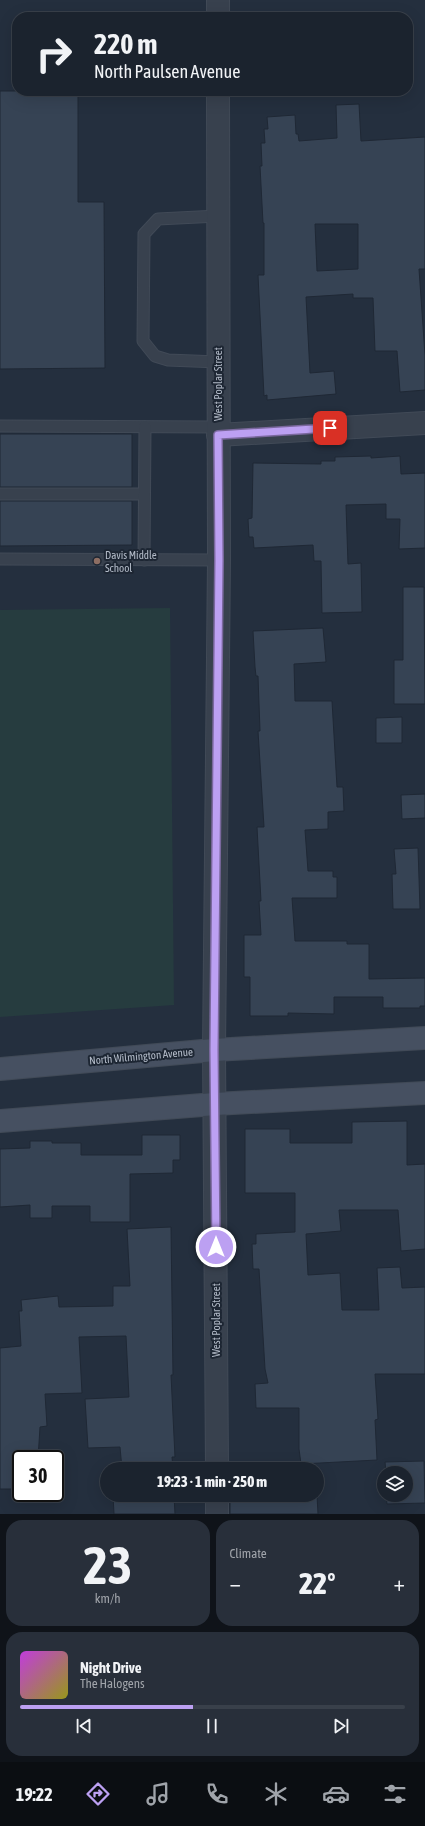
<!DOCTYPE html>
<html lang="en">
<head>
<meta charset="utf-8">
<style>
  :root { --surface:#1b232e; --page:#282f3a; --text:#f1f3f6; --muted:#a0a4aa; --line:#39404a; --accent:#bca0f2 }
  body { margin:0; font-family:"Asap Condensed",sans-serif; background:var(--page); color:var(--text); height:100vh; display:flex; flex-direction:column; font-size:15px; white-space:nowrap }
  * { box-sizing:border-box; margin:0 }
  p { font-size:13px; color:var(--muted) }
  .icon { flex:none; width:22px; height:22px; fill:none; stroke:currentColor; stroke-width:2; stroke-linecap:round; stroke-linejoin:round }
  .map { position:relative; height:1514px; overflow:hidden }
  .sheet { display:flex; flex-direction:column; gap:6px; padding:6px; background:#0f1319; flex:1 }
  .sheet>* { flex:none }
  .banner { position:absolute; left:12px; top:12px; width:401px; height:84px; border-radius:16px; box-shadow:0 4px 16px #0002,0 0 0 1px var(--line); background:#1b232e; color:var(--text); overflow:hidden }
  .fabs { position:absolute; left:377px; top:1466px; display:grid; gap:8px }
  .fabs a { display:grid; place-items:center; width:36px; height:36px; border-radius:50%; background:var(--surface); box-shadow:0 4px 16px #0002,0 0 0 1px var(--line); font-size:20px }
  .speed { position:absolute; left:12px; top:1450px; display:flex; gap:8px; font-size:20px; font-weight:700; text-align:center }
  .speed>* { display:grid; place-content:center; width:52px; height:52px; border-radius:50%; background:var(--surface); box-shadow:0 4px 16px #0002,0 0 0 1px var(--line); line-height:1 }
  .speed .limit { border:2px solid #111; border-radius:6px; background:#fff; color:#111 }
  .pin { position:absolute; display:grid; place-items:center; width:34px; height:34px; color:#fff; margin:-17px; border-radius:8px; box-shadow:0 2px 6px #0006 }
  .me { position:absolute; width:44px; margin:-22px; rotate:0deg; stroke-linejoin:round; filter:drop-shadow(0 0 3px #0008) }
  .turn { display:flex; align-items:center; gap:14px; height:84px; padding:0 16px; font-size:18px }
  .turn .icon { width:52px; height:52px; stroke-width:2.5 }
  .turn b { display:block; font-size:28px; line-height:34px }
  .big { font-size:30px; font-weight:800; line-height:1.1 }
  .sheet .widget { flex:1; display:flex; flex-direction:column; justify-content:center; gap:6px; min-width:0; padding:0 14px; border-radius:16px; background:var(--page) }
  .sheet .dial { align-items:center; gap:0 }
  .dial b { font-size:52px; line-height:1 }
  .song { display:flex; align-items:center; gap:12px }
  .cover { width:48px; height:48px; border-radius:6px; background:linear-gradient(135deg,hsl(290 70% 55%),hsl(60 70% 35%)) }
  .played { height:4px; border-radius:2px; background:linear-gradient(90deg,var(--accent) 45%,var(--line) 45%) }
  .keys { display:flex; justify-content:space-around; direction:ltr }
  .heat { display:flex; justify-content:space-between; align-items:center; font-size:22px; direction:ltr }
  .sheet .tiles { flex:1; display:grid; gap:6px; grid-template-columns:1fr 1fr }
  .widget:last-child { grid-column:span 2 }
  .trip { position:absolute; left:100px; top:1462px; width:224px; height:40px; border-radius:20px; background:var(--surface); box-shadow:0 4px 16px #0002,0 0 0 1px var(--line); font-weight:800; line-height:40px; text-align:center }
  .tabs { display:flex; height:64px; justify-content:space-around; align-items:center; background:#0b0e12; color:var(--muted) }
  .tabs .icon { width:28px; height:28px }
  .tabs .on { color:var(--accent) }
  .tabs b { font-size:18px; color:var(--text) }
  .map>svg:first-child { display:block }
</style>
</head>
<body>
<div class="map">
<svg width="425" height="1514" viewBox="0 0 425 1514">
  <rect width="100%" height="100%" fill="#242f3e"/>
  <polygon fill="#263c3f" points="170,608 174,1005 0,1017 0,610"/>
  <g fill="#364354" stroke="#1f2835" fill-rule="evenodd">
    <polygon points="0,91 78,91 78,202 104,202 105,368 0,369"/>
    <path d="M 359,104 L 361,141 L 425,137 L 425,269 L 419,269 L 425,355 L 425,390 L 400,392 L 397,351 L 375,351 L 373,298 L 353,298 L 353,294 L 306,297 L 310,373 L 334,371 L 336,394 L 267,400 L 267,395 L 264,396 L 258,275 L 264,275 L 264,223 L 263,223 L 260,166 L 262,166 L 261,143 L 265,143 L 264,129 L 268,129 L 267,117 L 295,115 L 296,134 L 298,134 L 299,141 L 337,138 L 336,105 ZM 315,224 L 358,224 L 358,269 L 317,271 Z"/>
    <rect x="0" y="434" width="132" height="53"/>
    <polygon points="371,456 371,458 400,456 401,474 425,473 425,548 399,549 400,519 386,519 386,504 346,505 348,564 361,563 362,612 322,613 321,561 314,561 313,545 254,548 253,537 249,537 248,519 252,518 253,463 321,464 321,461 335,461 335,457"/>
    <polygon points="0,501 132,501 132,545 0,546"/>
    <polygon points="403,587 424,587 425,704 394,704 394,660 403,660"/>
    <polygon points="323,628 326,662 294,664 295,701 332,701 337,787 343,787 344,811 328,812 328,829 305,830 308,871 333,871 333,877 337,877 337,898 292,898 295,941 347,941 347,944 369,944 369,979 425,978 425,1006 420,1006 420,1008 383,1008 383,997 334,997 334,1014 288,1013 288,1016 250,1016 250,977 244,977 244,935 261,935 259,901 261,901 257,827 264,827 258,731 260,731 258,676 256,676 255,667 253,631"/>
    <polygon points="402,717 402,743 376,743 376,718"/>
    <polygon points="425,794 425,818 402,819 401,795"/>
    <polygon points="418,848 420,909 393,909 392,874 396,874 394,849"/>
    <polygon points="407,1121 407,1165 425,1164 425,1249 401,1251 398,1210 339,1210 341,1231 306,1234 308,1275 340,1273 342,1310 379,1310 377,1268 400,1267 402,1288 425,1287 425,1374 375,1374 378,1419 375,1420 377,1460 301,1464 299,1449 299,1408 256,1408 255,1384 268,1383 265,1369 259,1269 253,1269 252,1244 256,1244 256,1234 295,1232 295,1193 245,1193 245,1129 290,1129 290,1143 352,1143 352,1122"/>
    <polygon points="142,1135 180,1135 180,1160 173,1160 173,1173 130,1174 130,1222 90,1222 90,1206 52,1206 52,1218 30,1218 30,1205 0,1207 0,1149 30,1148 30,1141 52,1141 52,1143 81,1143 81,1155 142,1155"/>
    <polygon points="171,1227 173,1375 171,1375 175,1457 172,1457 173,1469 122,1469 120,1447 88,1448 85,1399 129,1397 126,1336 79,1337 82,1393 45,1394 47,1426 40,1427 38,1459 21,1459 21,1489 0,1489 0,1348 21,1346 19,1311 22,1311 21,1300 58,1296 59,1307 113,1306 113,1286 130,1286 127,1229"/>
    <polygon points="424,1461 425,1503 387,1504 386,1495 406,1495 406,1473 386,1473 385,1462"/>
    <polygon points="113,1495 174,1495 175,1514 114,1514"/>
    <polygon points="284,1495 317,1495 318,1514 230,1514 230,1498"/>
  </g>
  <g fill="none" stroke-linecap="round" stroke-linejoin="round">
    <g stroke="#414a57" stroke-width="13">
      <g id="service">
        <polyline points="218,216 158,219 144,234 143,341 155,356 168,360 218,362"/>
        <polyline points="0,426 218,427"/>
        <polyline points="0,494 144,494"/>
        <polyline points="0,559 219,560"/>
        <polyline points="144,560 145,427"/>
      </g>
    </g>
    <g stroke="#414a57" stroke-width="24">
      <g id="minor">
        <polyline points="218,0 218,17"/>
        <polyline points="218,435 425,423"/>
        <polyline points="217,1469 214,1050 219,560 218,91"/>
        <polyline points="217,1495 217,1514"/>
      </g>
    </g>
    <g stroke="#414a57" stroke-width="24">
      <g id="secondary">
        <polyline points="0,1069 214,1050 425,1038"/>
        <polyline points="0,1121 215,1104 425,1093"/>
      </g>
    </g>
    <use href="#service" stroke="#38414e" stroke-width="11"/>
    <use href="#minor" stroke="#38414e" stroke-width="22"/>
    <use href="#secondary" stroke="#465061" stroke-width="22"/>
  </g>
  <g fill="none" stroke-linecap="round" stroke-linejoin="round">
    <g stroke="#7a689d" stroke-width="10">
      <polyline id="route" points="216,1247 214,1050 219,560 218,435 330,428"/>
    </g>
    <use href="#route" stroke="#bca0f2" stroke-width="7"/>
  </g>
  <circle fill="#8d6e63" stroke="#1d2633" stroke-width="1.5" cx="97" cy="561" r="4"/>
  <g text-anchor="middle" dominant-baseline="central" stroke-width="4" stroke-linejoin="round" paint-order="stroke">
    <g font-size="11" fill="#b4bcc9" stroke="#1d2633">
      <text transform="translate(218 384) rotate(-90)">West Poplar Street</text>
      <text transform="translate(141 1056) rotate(-5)">North Wilmington Avenue</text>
      <text transform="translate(216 1320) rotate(-90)">West Poplar Street</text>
    </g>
    <g font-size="11" fill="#b4bcc9" stroke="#1d2633" text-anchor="start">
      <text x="105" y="555">Davis Middle<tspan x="105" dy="13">School</tspan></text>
    </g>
  </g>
</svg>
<div class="fabs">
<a><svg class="icon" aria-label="layers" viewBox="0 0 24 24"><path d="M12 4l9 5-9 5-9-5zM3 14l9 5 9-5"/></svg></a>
</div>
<div class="speed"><div class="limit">30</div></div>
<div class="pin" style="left:330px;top:428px;background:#d93025"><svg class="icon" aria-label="arrive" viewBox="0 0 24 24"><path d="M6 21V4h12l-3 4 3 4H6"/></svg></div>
<svg class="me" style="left:216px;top:1247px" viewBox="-20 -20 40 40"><circle r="17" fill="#bca0f2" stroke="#fff" stroke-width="3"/><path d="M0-11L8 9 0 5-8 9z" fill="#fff"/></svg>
<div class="trip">19:23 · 1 min · 250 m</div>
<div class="banner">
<div class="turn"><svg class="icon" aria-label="right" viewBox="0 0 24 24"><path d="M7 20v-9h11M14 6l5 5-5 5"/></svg><div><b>220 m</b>North Paulsen Avenue</div></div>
</div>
</div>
<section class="sheet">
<div class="tiles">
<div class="widget dial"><b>23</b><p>km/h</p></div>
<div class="widget"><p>Climate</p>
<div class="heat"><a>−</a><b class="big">22°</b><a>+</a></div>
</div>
<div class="widget">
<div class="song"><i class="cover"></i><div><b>Night Drive</b><p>The Halogens</p></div></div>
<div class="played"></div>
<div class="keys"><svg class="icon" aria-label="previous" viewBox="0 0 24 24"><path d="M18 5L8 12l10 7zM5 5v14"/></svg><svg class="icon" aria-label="pause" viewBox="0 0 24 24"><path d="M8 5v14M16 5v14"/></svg><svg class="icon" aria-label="next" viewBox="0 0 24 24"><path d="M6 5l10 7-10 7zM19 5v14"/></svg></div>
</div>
</div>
</section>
<nav class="tabs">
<b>19:22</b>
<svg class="icon on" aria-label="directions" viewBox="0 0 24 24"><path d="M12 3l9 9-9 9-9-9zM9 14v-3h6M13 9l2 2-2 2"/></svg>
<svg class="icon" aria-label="music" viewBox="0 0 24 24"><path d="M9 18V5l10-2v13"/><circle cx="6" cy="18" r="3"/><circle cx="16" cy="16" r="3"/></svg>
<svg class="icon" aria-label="phone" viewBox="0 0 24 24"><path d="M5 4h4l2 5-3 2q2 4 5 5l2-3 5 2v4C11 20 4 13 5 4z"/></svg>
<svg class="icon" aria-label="climate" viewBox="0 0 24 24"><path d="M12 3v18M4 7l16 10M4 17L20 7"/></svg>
<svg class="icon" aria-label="car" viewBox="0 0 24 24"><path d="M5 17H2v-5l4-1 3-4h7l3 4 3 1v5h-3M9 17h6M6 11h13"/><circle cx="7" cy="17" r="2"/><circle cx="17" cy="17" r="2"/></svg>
<svg class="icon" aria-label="filters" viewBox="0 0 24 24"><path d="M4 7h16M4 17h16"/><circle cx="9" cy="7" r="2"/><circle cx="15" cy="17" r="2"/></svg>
</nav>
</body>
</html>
